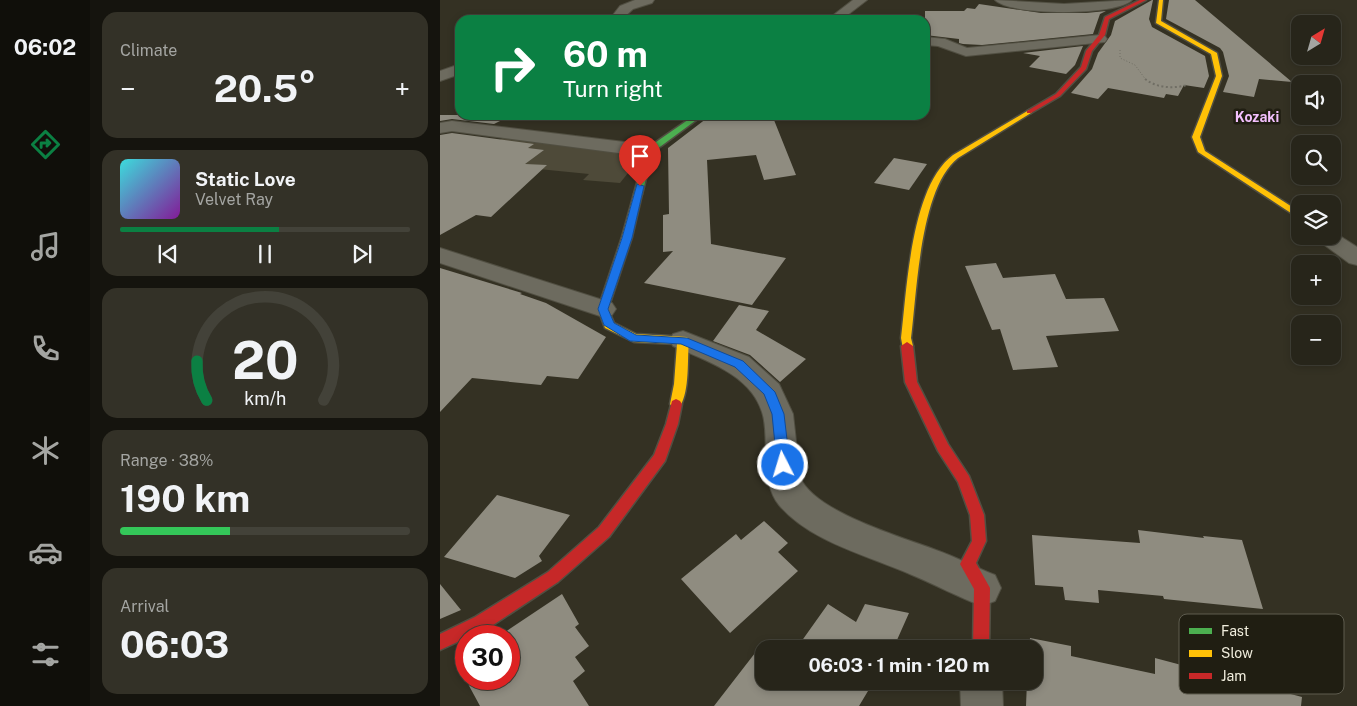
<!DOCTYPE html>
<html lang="en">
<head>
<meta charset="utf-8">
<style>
  :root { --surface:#27251a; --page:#333127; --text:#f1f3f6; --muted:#a4a5a2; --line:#434239; --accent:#0b8043 }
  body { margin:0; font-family:"Public Sans",sans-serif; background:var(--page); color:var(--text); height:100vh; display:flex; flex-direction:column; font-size:19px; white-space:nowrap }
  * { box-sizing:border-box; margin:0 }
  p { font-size:16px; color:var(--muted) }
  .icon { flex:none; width:28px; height:28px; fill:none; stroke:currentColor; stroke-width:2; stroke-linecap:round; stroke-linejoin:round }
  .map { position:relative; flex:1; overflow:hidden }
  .drawer { display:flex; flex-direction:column; gap:12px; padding:12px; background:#15140e; width:350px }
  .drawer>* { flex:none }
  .hud { position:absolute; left:15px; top:15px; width:475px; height:105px; border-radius:15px; box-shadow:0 2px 8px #0003,0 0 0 1px var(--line); background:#0b8043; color:#fff; overflow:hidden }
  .needle { width:32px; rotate:37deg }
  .buttons { position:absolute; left:851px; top:15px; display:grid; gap:10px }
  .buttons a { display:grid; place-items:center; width:50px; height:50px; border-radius:10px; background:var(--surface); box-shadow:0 2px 8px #0003,0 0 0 1px var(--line); font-size:25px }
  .speed { position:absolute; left:15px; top:625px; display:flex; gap:10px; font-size:25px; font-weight:700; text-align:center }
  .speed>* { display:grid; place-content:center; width:65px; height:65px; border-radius:50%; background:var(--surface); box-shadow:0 2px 8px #0003,0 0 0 1px var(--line); line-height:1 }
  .speed .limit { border:8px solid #d22; background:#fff; color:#111 }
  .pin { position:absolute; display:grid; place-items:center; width:42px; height:42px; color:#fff; margin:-51px -21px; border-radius:50% 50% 50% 0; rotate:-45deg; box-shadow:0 0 5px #0007 }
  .pin .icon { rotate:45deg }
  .me { position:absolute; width:55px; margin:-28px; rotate:355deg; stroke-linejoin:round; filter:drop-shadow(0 0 4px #0008) }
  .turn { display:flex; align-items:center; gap:18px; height:105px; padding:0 25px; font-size:22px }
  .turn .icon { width:65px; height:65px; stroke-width:2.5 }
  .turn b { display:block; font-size:35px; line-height:42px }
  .big { font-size:38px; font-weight:700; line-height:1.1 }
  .drawer .tile { flex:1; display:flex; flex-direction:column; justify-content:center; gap:8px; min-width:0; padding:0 18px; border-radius:15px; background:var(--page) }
  .drawer .dial { align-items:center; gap:0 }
  .dial svg { height:130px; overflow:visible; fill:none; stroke:var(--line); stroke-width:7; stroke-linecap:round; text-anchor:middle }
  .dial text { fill:var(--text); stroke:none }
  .song { display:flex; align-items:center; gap:15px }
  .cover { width:60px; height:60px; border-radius:8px; background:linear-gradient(135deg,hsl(180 70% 55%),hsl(290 70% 35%)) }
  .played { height:5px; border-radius:2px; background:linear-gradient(90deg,var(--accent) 55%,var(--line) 55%) }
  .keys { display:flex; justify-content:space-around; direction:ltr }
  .heat { display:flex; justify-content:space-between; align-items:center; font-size:28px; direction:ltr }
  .charge { height:8px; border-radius:4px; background:linear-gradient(90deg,#34c759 38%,var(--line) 0) }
  .trip { position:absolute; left:315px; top:640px; width:288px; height:50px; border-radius:15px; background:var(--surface); box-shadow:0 2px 8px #0003,0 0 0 1px var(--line); font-weight:700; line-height:50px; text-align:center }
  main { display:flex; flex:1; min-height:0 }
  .dock { display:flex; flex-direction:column; width:90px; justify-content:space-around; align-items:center; background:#100f0a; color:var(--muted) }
  .dock .icon { width:35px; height:35px }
  .dock .on { color:var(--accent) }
  .dock b { font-size:22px; color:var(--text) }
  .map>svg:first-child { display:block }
</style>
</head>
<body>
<main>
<nav class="dock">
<b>06:02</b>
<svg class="icon on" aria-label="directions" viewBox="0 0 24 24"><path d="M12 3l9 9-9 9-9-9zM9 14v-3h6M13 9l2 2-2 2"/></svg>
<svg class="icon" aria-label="music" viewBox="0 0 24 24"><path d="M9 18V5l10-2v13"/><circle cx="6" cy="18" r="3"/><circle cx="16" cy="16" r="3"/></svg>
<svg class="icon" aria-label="phone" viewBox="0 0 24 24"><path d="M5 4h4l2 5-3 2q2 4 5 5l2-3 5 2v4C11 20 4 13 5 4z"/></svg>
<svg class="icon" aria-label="climate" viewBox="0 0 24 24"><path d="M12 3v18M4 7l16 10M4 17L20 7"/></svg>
<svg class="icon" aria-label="car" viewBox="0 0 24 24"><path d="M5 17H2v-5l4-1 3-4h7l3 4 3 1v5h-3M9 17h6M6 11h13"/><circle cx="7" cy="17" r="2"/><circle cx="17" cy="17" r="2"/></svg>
<svg class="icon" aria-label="filters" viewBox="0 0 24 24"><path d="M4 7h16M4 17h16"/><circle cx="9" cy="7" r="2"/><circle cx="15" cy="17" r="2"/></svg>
</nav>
<section class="drawer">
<div class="tile"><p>Climate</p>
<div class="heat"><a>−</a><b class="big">20.5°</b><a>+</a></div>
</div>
<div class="tile">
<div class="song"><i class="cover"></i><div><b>Static Love</b><p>Velvet Ray</p></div></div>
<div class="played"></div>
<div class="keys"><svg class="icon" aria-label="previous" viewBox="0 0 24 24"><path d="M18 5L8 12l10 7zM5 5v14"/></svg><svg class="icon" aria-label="pause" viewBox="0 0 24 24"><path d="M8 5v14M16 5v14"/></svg><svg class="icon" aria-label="next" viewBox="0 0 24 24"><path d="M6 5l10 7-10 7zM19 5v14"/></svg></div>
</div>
<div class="tile dial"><svg viewBox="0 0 100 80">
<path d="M14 69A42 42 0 1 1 86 69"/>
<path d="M14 69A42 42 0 0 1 8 45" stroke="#0b8043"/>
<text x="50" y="56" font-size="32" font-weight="700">20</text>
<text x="50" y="72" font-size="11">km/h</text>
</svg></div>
<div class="tile"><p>Range · 38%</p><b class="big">190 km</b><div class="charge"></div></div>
<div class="tile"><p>Arrival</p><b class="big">06:03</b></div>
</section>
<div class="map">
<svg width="917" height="706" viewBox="0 0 917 706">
  <rect width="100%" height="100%" fill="#343123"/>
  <polygon fill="#4e4a39" points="66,136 191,152 200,158 180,183 143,180 149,174 26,162"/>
  <g fill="#8f8c80">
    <polygon points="712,0 713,0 709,19 712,27 765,56 769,76 764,88 744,85 738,96 726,94 724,98 668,88 658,99 631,93 652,69 658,53 671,35 675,21"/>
    <polygon points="729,0 755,0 852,82 819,79 814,97 783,92 789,76 783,52 780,48 726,19"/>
    <polygon points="539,4 601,13 646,13 666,11 660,14 653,34 542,45 523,44 519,43 519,39 485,35 485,11 524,11 527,8 535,9"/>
    <polygon points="643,46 635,65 626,74 589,67 600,56 583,53"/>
    <polygon points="0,115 72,115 54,124 12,119 0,121"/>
    <polygon points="271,115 332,115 356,175 324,180 316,155 267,160 271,244 346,258 312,305 204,283 233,251 223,252 223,215 229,214 228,148"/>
    <polygon points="12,133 94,144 88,148 104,150 85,164 107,165 51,217 36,215 0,235 0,135"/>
    <polygon points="454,158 487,164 469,190 434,183"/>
    <polygon points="556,263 563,278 615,274 626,299 664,298 679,331 606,336 618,367 573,370 560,329 552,330 525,266"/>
    <polygon points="0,268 82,293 80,294 106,303 166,337 138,379 107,376 101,385 32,378 0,412"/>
    <polygon points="299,305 329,311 316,330 366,359 340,382 310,355 273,341"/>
    <polygon points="57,495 130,515 99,556 102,561 75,578 4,557"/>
    <polygon points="324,521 348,543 338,552 358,571 290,633 241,579 296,534 301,540"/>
    <polygon points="698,530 764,538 763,536 802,540 823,609 724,599 723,596 658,590 659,603 625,600 623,587 595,585 592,535 700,543"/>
    <polygon points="0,584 21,610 0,619"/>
    <polygon points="122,594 139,624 135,627 149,646 135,657 145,671 133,681 149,706 40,706 14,658 26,652 26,679 69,679 69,636 59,636"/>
    <polygon points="388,604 416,622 425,604 469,613 453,649 356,649"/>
    <polygon points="590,638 631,646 631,656 715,674 715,658 862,697 861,706 586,706 587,681 594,681 594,649 589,649"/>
    <polygon points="322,644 329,649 324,649 324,681 434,681 419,706 274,706"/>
  </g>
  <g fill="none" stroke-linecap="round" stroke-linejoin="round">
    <g stroke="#514f42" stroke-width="2">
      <g id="street">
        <polygon points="195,0 214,0 212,3 193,9 181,20 169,20 180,6"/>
        <polygon points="413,0 427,0 401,20 387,20"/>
        <path d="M 555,0 L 624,4 L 692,0 C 677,16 570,16 555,0 Z"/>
        <polygon points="660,35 665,36 667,39 665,42 526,56 498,46 485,45 485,37 505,39 527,48"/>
        <polygon points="20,64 20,74 0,81 0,71"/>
        <polygon points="12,121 209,145 216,147 218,151 216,155 209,157 12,131 0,133 0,123"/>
        <polygon points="892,231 917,247 917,265 909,263 879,241 876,236 892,236"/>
        <polygon points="0,248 172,303 176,309 172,315 163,317 0,263"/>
        <path d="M 243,331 L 309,357 L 339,384 L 353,414 L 360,477 C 374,512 462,537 496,550 C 516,557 535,567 555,575 L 561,588 L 555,601 L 542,606 C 518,597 496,585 472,575 C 429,556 370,542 339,505 C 329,493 327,475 326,461 C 325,446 327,427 322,412 C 310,374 266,361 233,346 L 230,340 L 233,334 Z"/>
        <polygon points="520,681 562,681 563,706 521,706"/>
      </g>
    </g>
    <g stroke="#514f42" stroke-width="3">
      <polygon id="fast" points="255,115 263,115 213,152 202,194 201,196 195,196 194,194 206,149"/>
    </g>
    <g stroke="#514f42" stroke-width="3">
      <g id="slow">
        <polygon points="719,0 723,0 721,21 777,53 782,76 760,137 765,151 860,212 860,219 758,152 752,137 776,76 771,54 716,23"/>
        <path d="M 589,110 L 592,112 L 591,113 L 518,158 C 480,188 477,291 471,338 L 473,346 L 467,350 L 463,349 L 461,338 C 467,288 471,186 513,155 Z"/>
        <path d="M 198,191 L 202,194 L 192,237 L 168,309 L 174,323 L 196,334 L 247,337 L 249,340 C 247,361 250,389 240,407 L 232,407 L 230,404 L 234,384 L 237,344 L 194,342 L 165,328 L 158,309 L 182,237 L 194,194 Z"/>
      </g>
    </g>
    <g stroke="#514f42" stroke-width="3">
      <g id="jam">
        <polygon points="700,0 706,0 669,19 665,35 652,51 646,69 620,96 591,113 587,113 587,111 616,94 641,67 646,51 659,35 665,17"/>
        <polygon points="467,342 473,346 477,382 508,444 529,476 544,515 546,541 536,563 550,588 549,649 533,649 534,589 520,564 532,541 530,515 518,482 498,451 465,382 461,346"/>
        <polygon points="236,399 240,401 242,404 238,424 225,461 169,537 118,582 47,629 30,636 26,636 26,638 0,650 0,634 35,617 108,572 159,527 214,455 226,424 232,401"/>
      </g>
    </g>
    <polyline stroke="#706e64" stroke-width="1" stroke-dasharray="1 2" stroke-linecap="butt" points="680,50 680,58 695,65 706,80"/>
    <path stroke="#706e64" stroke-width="2" stroke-dasharray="2 2.5" stroke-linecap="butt" d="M 705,79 C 717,88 733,89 747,85"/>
    <use href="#street" fill="#6d6b5f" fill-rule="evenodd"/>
    <use href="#fast" fill="#4caf50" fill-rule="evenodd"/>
    <use href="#slow" fill="#ffc107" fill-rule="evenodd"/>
    <use href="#jam" fill="#c62828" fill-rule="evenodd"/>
  </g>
  <polygon fill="#1a73e8" stroke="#114b97" points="197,184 204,186 192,238 168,309 174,323 196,335 247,338 303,361 335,392 344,414 350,465 348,469 343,470 339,469 337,465 332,414 324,394 295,367 241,344 190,341 164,325 158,309 182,238"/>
  <g text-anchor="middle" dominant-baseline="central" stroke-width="5" stroke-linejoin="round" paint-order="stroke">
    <g font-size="14" font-weight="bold" fill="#f2bffc" stroke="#201e12">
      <text x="817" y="117">Kozaki</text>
    </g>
  </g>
  <rect x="739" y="614" width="165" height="80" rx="8" fill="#201e12" stroke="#5e5c4f" stroke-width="1"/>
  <rect x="749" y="628" width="23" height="6" fill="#4caf50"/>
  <rect x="749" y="650" width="23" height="7" fill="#ffc107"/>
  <rect x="749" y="673" width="23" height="6" fill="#c62828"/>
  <g font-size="14" fill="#efecdc">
    <text x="781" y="636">Fast</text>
    <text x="781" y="658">Slow</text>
    <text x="781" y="681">Jam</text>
  </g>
</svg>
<div class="buttons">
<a><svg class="needle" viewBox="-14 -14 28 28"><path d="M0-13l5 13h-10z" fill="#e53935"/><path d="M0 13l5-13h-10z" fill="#a4a5a2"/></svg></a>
<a><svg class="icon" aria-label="sound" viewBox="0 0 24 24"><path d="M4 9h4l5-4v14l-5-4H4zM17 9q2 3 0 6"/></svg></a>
<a><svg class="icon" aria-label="search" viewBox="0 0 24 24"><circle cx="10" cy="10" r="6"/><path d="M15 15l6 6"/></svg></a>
<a><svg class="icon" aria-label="layers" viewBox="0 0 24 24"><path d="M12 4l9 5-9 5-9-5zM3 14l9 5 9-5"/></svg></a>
<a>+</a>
<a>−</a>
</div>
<div class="speed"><div class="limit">30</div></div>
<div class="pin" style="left:200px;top:186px;background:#d93025"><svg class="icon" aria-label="arrive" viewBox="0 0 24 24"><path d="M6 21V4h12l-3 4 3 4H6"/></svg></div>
<svg class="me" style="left:343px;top:465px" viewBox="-20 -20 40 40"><circle r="17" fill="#1a73e8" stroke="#fff" stroke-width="3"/><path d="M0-11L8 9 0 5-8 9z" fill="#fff"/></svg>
<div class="trip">06:03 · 1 min · 120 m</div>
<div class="hud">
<div class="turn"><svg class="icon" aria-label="right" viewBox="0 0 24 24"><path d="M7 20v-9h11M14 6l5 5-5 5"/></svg><div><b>60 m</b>Turn right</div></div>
</div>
</div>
</main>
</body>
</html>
